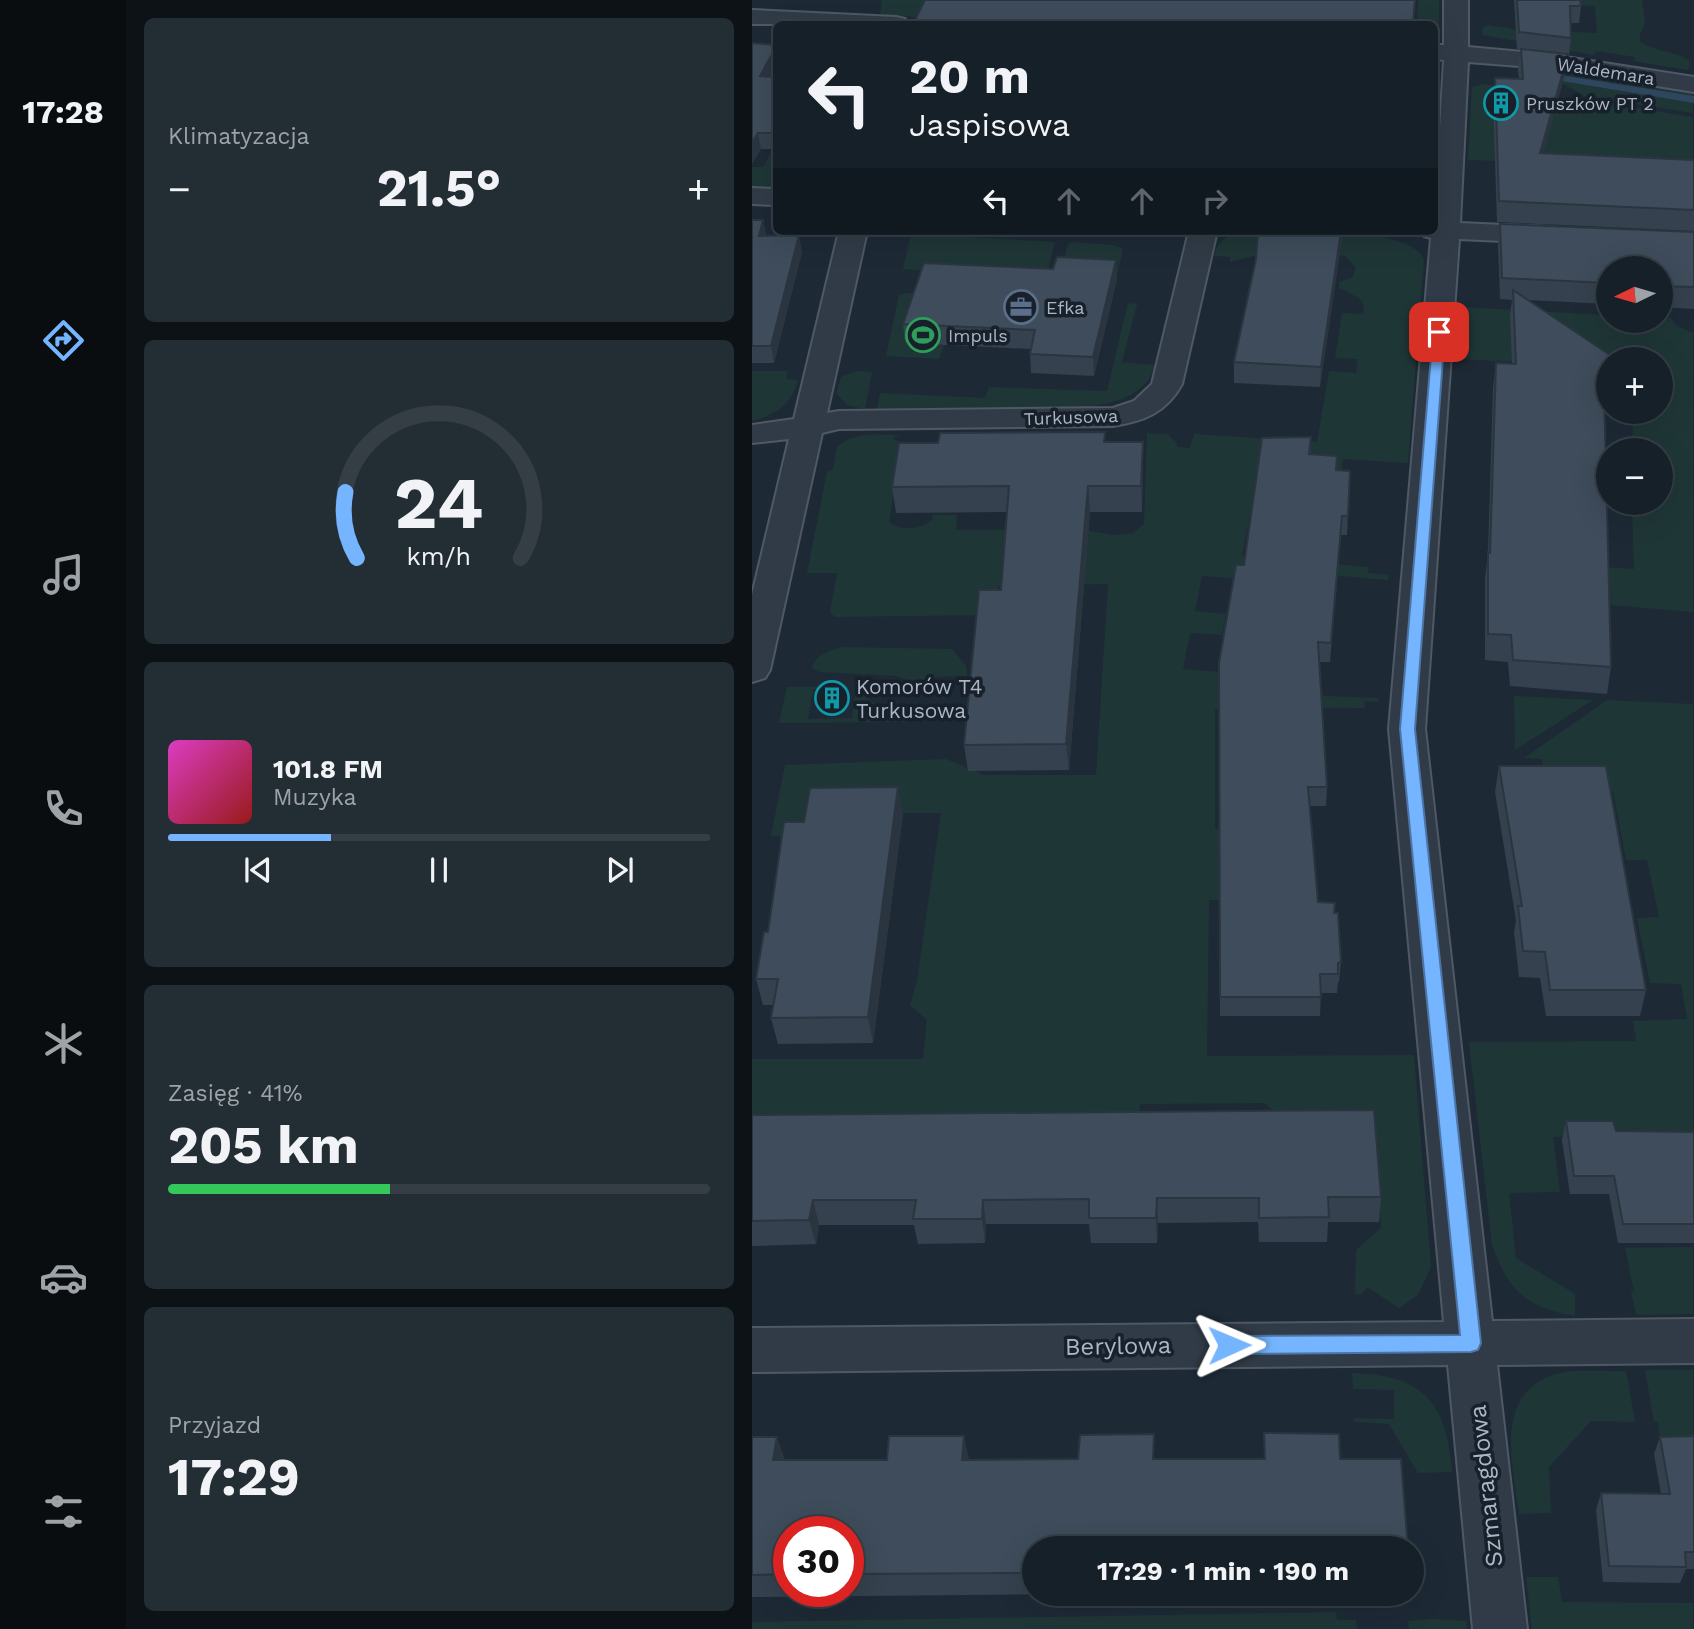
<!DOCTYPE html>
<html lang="pl">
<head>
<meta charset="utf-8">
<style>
  :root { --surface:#162028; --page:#232d34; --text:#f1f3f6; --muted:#9ea3a8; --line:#353e45; --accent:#75b4ff }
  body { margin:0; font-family:"Work Sans",sans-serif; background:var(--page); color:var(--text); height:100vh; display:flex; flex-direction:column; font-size:26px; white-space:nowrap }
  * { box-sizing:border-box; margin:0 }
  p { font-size:23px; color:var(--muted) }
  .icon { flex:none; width:38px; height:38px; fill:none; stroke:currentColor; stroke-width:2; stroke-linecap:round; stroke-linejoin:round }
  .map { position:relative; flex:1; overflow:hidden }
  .drawer { display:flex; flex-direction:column; gap:18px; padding:18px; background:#0c1216; width:626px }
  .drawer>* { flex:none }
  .banner { position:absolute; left:21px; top:21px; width:665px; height:214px; border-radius:10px; box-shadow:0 7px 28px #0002,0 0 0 2px var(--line); background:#162028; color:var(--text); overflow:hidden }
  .needle { width:46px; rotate:265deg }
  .controls { position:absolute; left:844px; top:256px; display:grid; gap:14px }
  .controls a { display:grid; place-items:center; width:77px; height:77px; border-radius:50%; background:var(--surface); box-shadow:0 7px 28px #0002,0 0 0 2px var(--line); font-size:35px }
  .speed { position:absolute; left:21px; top:1516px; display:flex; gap:14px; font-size:35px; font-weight:700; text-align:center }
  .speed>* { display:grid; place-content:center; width:91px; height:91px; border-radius:50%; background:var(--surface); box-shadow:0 7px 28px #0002,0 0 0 2px var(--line); line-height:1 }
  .speed .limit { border:10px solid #d22; background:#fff; color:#111 }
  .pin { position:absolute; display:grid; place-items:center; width:60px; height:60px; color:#fff; margin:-30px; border-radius:14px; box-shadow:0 4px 10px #0006 }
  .me { position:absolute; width:77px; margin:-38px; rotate:89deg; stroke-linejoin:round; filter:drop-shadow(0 0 5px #0008) }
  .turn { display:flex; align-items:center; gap:24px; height:147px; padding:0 21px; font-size:32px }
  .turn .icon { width:91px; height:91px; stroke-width:2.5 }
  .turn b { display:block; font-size:49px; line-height:60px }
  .lanes { display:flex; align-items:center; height:66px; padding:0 21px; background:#0003; justify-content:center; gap:35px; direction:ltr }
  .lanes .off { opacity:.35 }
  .big { font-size:52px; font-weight:700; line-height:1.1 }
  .drawer .tile { flex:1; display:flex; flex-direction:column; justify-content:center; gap:10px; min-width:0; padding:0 24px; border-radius:10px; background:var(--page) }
  .drawer .dial { align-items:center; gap:0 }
  .dial svg { height:182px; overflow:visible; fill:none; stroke:var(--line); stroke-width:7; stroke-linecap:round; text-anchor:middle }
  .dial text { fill:var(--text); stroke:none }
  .song { display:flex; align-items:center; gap:21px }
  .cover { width:84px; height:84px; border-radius:10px; background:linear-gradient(135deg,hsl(310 70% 55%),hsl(0 70% 35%)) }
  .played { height:7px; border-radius:4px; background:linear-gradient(90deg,var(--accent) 30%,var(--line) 30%) }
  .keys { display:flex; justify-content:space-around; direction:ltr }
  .heat { display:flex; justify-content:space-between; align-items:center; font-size:38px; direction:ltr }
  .charge { height:10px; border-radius:5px; background:linear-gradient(90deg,#34c759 41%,var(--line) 0) }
  .trip { position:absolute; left:270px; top:1536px; width:402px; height:70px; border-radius:35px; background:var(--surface); box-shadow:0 7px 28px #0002,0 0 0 2px var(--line); font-weight:700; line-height:70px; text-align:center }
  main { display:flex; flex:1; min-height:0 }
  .tabs { display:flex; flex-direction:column; width:126px; justify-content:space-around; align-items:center; background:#090d10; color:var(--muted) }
  .tabs .icon { width:49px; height:49px }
  .tabs .selected { color:var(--accent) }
  .tabs b { font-size:32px; color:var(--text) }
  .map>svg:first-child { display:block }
</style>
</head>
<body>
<main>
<nav class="tabs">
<b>17:28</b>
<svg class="icon selected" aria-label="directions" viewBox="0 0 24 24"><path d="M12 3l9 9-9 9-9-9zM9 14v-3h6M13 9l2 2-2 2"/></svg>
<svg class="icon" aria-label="music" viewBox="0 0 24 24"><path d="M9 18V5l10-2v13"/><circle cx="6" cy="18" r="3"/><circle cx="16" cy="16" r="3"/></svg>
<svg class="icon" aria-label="phone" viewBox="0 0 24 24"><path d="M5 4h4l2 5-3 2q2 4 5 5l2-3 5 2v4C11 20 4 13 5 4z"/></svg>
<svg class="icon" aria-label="climate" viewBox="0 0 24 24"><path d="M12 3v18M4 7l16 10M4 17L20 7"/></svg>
<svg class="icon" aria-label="car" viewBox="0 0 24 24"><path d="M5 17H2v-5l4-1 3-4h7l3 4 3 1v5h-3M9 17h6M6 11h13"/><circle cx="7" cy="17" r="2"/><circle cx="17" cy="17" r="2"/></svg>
<svg class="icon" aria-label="filters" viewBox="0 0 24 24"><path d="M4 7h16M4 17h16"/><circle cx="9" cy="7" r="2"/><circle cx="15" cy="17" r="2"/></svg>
</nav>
<section class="drawer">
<div class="tile"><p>Klimatyzacja</p>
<div class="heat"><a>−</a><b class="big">21.5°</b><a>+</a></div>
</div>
<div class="tile dial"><svg viewBox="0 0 100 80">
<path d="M14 69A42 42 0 1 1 86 69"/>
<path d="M14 69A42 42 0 0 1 9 40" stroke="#75b4ff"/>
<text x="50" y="56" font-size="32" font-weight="700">24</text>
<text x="50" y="72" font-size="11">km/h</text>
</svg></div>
<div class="tile">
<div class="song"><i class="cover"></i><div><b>101.8 FM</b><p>Muzyka</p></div></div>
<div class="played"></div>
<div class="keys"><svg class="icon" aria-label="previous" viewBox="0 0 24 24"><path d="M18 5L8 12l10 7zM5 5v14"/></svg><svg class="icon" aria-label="pause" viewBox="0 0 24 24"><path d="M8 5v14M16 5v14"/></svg><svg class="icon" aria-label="next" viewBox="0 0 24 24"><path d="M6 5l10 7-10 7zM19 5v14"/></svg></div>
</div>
<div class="tile"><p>Zasięg · 41%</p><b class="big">205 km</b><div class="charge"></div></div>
<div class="tile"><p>Przyjazd</p><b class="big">17:29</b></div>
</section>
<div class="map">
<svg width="942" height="1629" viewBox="0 0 942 1629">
  <rect width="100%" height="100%" fill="#1d2a36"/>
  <g fill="#1f3637">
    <polygon points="130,0 190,0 179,18 128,15"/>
    <polygon points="666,0 687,0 687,33 683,39 682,24 657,24 657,19 665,19"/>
    <path d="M 803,0 L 890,0 L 893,23 L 888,34 L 888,41 C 902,52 922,51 937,60 L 938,66 L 936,70 L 881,61 L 883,57 L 845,51 L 842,55 L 731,35 L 730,29 L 736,25 L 769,30 L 845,33 L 843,6 L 804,4 Z"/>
    <polygon points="788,67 941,92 941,113 832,96 787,70"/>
    <polygon points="732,84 784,92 782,102 810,105 811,97 941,117 941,178 871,165 716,160 720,87"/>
    <polygon points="19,153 24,153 24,187 0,186 0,167 11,167"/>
    <path d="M 490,231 C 523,231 662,225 672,260 L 656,463 L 591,459 L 588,475 L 507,469 L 490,556 L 617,567 L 616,573 L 637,575 L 636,580 L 566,574 L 481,582 L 481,578 L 450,576 L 443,611 L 474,614 L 470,635 L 438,633 L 431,669 L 560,679 L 566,693 L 573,696 L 627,698 L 626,702 L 612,701 L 613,708 L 463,709 L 463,829 L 508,829 L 562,900 L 457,900 L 455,1056 L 662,1055 L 679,1267 L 666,1295 L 647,1308 L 615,1287 L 610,1294 L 603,1294 L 604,1250 L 629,1228 L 620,1116 L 530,1117 L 512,1103 L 388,1104 L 386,1118 L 0,1136 L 0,1059 L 171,1059 L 175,1020 L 158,1005 L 165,981 L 189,813 L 59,813 L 55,835 L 19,836 L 33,765 L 194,759 L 232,775 L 344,775 L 356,584 L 246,586 L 242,613 L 235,615 L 83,617 L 78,612 L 85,573 L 55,573 L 75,472 L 81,469 L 85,447 C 102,431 126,435 148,435 L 140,438 L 150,443 L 137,522 C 149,532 168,529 180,520 L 181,515 L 205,515 L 204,530 L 326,529 L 361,535 L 381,533 L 392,524 L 395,433 L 415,434 L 425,443 L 425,447 L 438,448 L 442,434 L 565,442 L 577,371 L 604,373 L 606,359 L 583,358 L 590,313 L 611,314 L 612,305 L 607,298 L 587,288 L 587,282 L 601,277 L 604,268 L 594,257 L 588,255 L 521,251 L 478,262 L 478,257 L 462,256 C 466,240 475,236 490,231 Z"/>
    <polygon points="159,234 303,242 289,296 182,271 151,269"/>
    <polygon points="320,242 362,245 371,249 365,276 309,271 316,244"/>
    <polygon points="155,293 170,294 152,343 192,345 187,359 134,356 147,295"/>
    <path d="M 376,303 L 385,304 L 370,362 L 403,365 C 394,401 347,407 315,408 L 125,410 L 128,393 L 233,398 L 237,387 L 355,391 Z"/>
    <polygon points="707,307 856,315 856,320 908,320 908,317 919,318 925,326 941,333 941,612 774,598 775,562 882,569 880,509 902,511 902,502 908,502 908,450 881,450 880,411 908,411 908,359 768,362 704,359"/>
    <path d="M 0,371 L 36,371 L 34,379 L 46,380 C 40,404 24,415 0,421 Z"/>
    <polygon points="104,371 120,372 113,409 95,405 84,393 89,377"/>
    <path d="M 90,647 L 200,649 L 214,666 L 215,676 L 182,677 L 180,690 L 144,676 L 68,672 L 60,668 C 64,654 77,651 90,647 Z"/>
    <polygon points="95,686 99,687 61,689 56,719 100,718 104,689 132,711 156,722 27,723 35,687"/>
    <polygon points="762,696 841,700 763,750"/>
    <path d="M 855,700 L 941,704 L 941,1132 L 928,1140 L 862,1134 L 801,1137 L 808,1192 L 757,1193 L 764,1258 L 823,1294 L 823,1316 C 775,1308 756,1290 740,1245 L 717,1042 L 884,1041 L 881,1021 L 935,1019 L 929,984 L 898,983 L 885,918 L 907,917 L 895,860 L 874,860 L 861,791 L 792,790 L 790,759 L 772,758 Z"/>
    <polygon points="941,1247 941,1314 884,1315 879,1292 882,1292 873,1248"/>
    <polygon points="893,1370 941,1370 941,1449 910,1450 906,1422 902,1421"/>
    <path d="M 874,1371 L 883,1422 L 839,1421 L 797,1467 L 799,1513 L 767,1514 C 761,1466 740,1393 804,1374 C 826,1368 852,1372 874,1371 Z"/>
    <path d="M 600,1373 C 671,1375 695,1402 700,1472 L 666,1473 L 637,1424 L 602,1422 L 602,1418 L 642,1419 L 642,1390 L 601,1389 Z"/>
    <polygon points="774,1577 806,1577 810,1602 941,1603 941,1629 780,1629"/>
    <polygon points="584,1612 585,1620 604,1620 605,1629 0,1629 0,1622"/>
    <polygon points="678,1619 714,1621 715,1629 657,1629 656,1621"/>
  </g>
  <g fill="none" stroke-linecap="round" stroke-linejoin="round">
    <polygon fill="#2f465f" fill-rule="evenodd" points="814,76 942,96 942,103 810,81 808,79"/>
    <g stroke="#4e5965" stroke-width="4">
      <g id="street">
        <polygon points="692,0 716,0 716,47 794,54 942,77 942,92 794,68 716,62 708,223 799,227 809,229 813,235 809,241 799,243 707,239 673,729 740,1321 942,1319 942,1363 745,1365 775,1629 721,1629 696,1365 0,1372 0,1328 692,1322 637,729 679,238 672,236 669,231 682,231 692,60 682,59 682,45 692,45"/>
        <polygon points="0,10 144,17 153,19 156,24 0,24"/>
        <polygon points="0,188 24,189 24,205 0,204"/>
        <path d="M 87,231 L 115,231 L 75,413 L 87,411 L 361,408 L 382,401 L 400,384 L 437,231 L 465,231 L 430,384 C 414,413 392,421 361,426 L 87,429 L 70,433 L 18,670 L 13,678 L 0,682 L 0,595 L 37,439 L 0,443 L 0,425 L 42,419 Z"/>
      </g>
    </g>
    <use href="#street" fill="#313b47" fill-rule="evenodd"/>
  </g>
  <g fill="#35414e" fill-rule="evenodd">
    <polygon points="762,0 828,0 829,6 827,23 819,23 819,38 817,55 816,55 813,74 791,153 942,160 942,231 745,222 741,98 743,78 767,79 766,69 769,49 765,49"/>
    <polygon points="0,43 24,45 24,67 19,76 24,77 24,143 21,149 9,149 0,164"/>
    <polygon points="0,220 11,220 14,235 50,252 22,363 0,363"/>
    <polygon points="748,224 942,232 942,309 908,307 908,268 856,268 856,304 776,300 852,414 859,667 855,694 758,686 756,662 733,660 733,578 736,553 741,388 744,363 760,364 758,315 760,300 748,299 746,244"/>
    <polygon points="591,231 568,387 482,383 482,362 504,259"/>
    <polygon points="365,279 342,376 279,373 278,354 279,349 153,343 151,324"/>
    <polygon points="353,432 353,442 391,442 391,467 390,512 338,512 317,770 216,771 212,745 249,590 255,512 144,513 140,487 186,443"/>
    <polygon points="559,437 559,454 585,470 598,471 595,535 589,535 578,662 567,662 575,787 574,806 557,806 566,902 582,913 589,962 587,982 586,982 585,993 569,993 568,1016 468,1016 467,663 492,565"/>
    <polygon points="747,766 894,990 888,1016 794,1016 788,978 767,977 762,932 764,920 743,792"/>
    <polygon points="151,814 121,1043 26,1044 19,1018 21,1005 11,1005 4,979 16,932 52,822"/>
    <polygon points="0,1115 629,1197 627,1222 576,1222 575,1242 507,1242 506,1222 406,1223 405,1243 339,1243 337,1224 234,1224 233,1243 166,1244 162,1225 67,1225 64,1244 0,1246"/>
    <polygon points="814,1121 864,1131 942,1132 942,1243 866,1243 857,1194 818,1194 810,1140"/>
    <path d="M 512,1433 L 587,1434 L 282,1549 L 282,1594 L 309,1594 L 0,1597 L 0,1437 L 32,1460 L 512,1459 ZM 37,1531 L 96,1531 L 96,1591 L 37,1591 Z"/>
    <polygon points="942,1436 942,1569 934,1569 928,1583 851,1582 844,1510 849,1493 909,1494 902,1454 908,1437"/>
  </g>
  <g fill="#2b3540">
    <polygon points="24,47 24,67 10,91 8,76"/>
    <polygon points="816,54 813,74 786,173 788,153"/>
    <polygon points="24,122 24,143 21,149 19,133"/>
    <polygon points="6,133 9,149 0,164 0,143"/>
    <polygon points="11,220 14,237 7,236"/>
    <polygon points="589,231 591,231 568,387 569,367"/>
    <polygon points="47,235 50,252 22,363 19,346"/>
    <polygon points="364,260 365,279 342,376 341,357"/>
    <polygon points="856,389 856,411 858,411 848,416 852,390"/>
    <polygon points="391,442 391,467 390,512 389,486"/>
    <polygon points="336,486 338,512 317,770 314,744"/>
    <polygon points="146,787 151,814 121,1043 116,1017"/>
    <polygon points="405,1198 406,1223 405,1243 404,1218"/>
    <polygon points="61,1200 67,1225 64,1244 57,1220"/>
    <polygon points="231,1200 234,1224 233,1243 230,1219"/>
    <polygon points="212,1436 217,1459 214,1482 210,1460"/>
    <polygon points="25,1437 33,1460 21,1460"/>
  </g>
  <g fill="#3e4c5b" stroke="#2b3540" stroke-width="2">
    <polygon points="173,0 663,0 661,24 161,24"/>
    <polygon points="765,0 828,0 829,6 818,6 819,38 767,32"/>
    <polygon points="0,43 24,45 24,47 8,76 24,77 24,122 19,133 6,133 0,143"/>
    <polygon points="769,49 816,54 788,153 942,160 942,210 747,201 743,78 771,79"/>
    <polygon points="0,220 11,220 7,236 47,235 19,346 0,346"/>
    <polygon points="748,224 942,232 942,287 908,286 908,268 856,268 856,283 750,278"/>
    <polygon points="506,231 589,231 569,367 482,362 504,259"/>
    <polygon points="305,257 364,260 341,357 278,354 283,330 151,324 172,263 301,269"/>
    <polygon points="761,290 864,359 856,359 856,389 852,390 859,667 761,660 759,635 736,634 736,552 738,553 744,363 764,364"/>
    <polygon points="353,432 352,442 391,442 389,486 336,486 314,744 212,745 227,590 249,590 257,486 140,487 147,443 186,443 188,433"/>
    <polygon points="559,437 557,454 585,456 584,470 598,471 596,516 590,516 579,643 566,642 575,787 556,787 566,902 583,903 582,913 586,913 589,962 586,963 586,974 568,974 569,997 468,997 467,663 484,565 492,565 510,438"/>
    <polygon points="747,766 854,766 894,990 798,990 793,952 771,951 766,906 770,906"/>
    <polygon points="146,787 116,1017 19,1018 26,979 4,979 12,932 16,932 32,822 52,822 58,788"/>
    <polygon points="622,1110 629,1197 576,1197 577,1217 507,1218 507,1198 405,1198 404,1218 337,1218 337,1199 231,1200 230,1219 161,1219 164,1200 61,1200 57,1220 0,1221 0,1115"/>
    <polygon points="814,1121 861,1121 864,1131 942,1132 942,1224 871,1224 862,1176 822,1176"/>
    <polygon points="512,1433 587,1434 588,1459 649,1459 656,1549 282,1549 282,1573 96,1574 96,1531 37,1531 37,1574 0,1575 0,1437 25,1437 21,1460 135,1460 137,1436 212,1436 210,1460 326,1459 328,1435 402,1434 401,1459 513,1459"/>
    <polygon points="942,1436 942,1552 933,1552 934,1567 857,1566 849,1493 918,1494 908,1437"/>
  </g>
  <polygon fill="#75b4ff" stroke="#4c75a6" stroke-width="2" points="687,329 693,332 663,729 729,1343 726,1350 719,1352 477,1354 470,1351 467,1345 470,1339 477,1336 708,1335 648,729 681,332"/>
  <defs>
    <g id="building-ring" transform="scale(1.75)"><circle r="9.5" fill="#17202b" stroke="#0f9aa8" stroke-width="1.5"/><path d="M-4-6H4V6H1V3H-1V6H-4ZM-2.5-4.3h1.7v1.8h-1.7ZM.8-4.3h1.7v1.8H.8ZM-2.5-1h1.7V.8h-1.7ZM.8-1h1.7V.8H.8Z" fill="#0f9aa8"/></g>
    <g id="office-ring" transform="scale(1.75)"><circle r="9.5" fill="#17202b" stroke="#5c6f8a" stroke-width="1.5"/><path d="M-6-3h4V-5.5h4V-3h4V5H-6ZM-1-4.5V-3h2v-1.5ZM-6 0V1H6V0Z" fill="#5c6f8a"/></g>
    <g id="stadium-ring" transform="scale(1.75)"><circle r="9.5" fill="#17202b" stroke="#2e9e5b" stroke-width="1.5"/><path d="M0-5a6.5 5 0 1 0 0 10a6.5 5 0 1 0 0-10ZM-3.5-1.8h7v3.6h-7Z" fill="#2e9e5b"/></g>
  </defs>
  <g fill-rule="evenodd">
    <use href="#building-ring" x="749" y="103"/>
    <use href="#office-ring" x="269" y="307"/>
    <use href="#stadium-ring" x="171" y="335"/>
    <use href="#building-ring" x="80" y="698"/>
  </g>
  <g text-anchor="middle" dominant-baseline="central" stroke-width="7" stroke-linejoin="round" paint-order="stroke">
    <g font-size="18" fill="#aab6c4" stroke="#17202b">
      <text transform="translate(854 71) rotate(9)">Waldemara</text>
      <text transform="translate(319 417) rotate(-2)">Turkusowa</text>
    </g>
    <g font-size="18" fill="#aab6c4" stroke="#17202b" text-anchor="start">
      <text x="774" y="103">Pruszków PT 2</text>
      <text x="294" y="307">Efka</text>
      <text x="196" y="335">Impuls</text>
    </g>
    <g font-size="21" fill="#aab6c4" stroke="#17202b" text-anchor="start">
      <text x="104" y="686">Komorów T4<tspan x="104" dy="24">Turkusowa</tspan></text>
    </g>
    <g font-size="24" fill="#aab6c4" stroke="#17202b">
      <text transform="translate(366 1346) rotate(-1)">Berylowa</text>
      <text transform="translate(734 1486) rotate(-96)">Szmaragdowa</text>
    </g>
  </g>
</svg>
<div class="controls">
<a><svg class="needle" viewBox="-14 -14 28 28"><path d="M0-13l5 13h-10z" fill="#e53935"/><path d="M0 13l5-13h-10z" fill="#9ea3a8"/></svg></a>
<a>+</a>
<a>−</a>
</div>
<div class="speed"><div class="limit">30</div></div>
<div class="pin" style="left:687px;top:332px;background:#d93025"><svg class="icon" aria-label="arrive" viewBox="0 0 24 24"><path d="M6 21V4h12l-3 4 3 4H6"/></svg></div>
<svg class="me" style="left:477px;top:1345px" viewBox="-20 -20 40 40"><path d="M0-17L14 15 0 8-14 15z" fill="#75b4ff" stroke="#fff" stroke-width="4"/></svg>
<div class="trip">17:29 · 1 min · 190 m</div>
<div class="banner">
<div class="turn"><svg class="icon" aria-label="left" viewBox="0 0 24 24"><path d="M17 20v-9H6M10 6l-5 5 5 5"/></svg><div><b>20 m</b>Jaspisowa</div></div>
<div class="lanes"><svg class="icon" aria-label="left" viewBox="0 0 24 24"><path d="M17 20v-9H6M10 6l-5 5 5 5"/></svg><svg class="icon off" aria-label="ahead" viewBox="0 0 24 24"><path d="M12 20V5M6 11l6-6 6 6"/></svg><svg class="icon off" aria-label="ahead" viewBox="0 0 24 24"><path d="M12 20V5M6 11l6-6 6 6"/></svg><svg class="icon off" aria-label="right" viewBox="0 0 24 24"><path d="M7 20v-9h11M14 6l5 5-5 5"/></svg></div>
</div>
</div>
</main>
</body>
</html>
